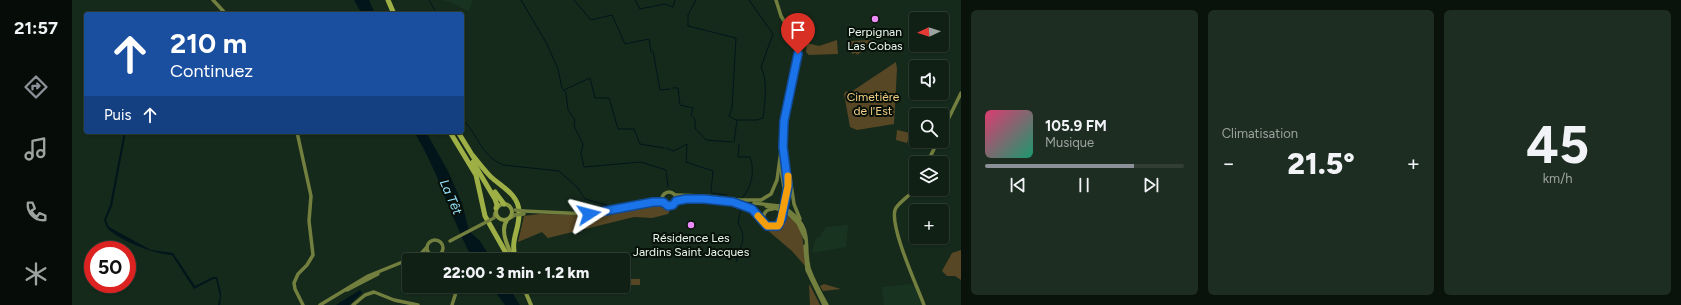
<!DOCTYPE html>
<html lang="fr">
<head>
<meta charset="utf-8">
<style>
  :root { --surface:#102014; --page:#1e2d22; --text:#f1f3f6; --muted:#9ca3a0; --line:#303e34; --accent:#8c9099 }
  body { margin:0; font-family:Figtree,sans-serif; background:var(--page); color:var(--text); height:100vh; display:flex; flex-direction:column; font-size:15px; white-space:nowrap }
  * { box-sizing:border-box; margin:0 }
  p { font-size:13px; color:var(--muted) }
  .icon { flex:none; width:22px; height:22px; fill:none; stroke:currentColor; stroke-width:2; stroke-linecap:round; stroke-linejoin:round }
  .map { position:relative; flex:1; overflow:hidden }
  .drawer { display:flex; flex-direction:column; gap:10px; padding:10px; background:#09120b; width:720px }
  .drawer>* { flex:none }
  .guide { position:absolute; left:12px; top:12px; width:380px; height:122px; border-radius:4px; box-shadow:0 1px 3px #0004,0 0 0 1px var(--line); background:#1a4fa0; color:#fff; overflow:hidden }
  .needle { width:26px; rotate:266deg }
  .tools { position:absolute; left:837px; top:12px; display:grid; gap:8px }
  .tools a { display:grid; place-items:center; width:40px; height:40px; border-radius:4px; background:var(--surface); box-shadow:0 1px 3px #0004,0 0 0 1px var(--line); font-size:20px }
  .speed { position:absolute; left:12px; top:241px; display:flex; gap:8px; font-size:20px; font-weight:700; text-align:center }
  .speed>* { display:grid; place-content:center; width:52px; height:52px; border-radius:50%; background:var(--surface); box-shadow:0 1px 3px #0004,0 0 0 1px var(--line); line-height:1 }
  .speed .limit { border:6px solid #d22; background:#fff; color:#111 }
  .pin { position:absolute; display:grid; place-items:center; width:34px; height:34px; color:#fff; margin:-41px -17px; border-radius:50% 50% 50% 0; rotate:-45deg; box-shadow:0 0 4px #0007 }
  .pin .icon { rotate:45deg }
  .me { position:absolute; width:44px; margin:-22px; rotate:81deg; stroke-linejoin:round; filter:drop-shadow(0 0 3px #0008) }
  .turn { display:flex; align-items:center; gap:14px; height:84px; padding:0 20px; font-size:18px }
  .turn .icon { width:52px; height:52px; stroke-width:2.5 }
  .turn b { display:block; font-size:28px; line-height:34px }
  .then { display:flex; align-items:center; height:38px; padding:0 20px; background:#0003; gap:8px; font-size:15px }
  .big { font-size:30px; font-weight:800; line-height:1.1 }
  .drawer .card { flex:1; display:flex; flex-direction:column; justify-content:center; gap:6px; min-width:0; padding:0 14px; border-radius:6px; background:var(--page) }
  .drawer .dial { align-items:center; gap:0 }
  .dial b { font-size:52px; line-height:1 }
  .song { display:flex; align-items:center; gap:12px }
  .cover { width:48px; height:48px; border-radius:6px; background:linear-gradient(135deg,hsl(340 70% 55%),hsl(160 70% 35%)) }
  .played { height:4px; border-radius:2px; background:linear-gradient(90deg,var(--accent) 75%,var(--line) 75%) }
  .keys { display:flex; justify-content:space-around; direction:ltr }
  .heat { display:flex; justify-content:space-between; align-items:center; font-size:22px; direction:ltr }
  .drawer .tiles { flex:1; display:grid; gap:10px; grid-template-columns:repeat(3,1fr) }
  .trip { position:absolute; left:330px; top:253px; width:228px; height:40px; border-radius:4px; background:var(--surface); box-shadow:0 1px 3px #0004,0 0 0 1px var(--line); font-weight:800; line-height:40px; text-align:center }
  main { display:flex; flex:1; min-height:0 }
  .menu { display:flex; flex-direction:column; width:72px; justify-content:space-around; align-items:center; background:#060d08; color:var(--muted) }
  .menu .icon { width:28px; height:28px }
  .menu .active { color:var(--accent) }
  .menu b { font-size:18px; color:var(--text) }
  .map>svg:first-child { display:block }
</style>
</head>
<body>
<main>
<nav class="menu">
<b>21:57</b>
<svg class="icon active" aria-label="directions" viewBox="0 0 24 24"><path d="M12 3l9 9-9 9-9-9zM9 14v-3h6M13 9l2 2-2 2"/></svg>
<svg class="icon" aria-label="music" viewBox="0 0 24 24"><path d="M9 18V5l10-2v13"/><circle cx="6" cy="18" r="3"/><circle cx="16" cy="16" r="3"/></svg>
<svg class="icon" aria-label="phone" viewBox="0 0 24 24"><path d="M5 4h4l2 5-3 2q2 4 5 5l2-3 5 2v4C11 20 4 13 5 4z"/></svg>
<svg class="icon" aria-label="climate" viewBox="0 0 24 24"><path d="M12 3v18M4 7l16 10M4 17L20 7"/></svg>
</nav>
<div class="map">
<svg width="889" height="305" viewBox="0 0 889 305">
  <rect width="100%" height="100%" fill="#152a1b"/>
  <g fill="#183421">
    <polygon points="369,0 401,0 397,11 376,1"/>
    <polygon points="776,225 774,247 740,253 744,237 747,238 754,227"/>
    <polygon points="839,284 842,286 850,305 812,305 810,287"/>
  </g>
  <g fill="#584724">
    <polygon points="765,40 766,54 737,55 734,52 735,43 747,46"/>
    <polygon points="801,40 802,43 785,55 784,53 780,54 778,41"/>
    <polygon points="824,62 825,69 822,124 785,130 778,127 772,94 774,91 778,94 779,92"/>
    <polygon points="825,130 838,133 835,143 824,140"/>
    <polygon points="584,202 598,210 596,214 580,218 562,217 476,238 470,232 446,242 452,216 467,214 517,215"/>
    <path d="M 715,215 C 733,224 732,249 733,266 L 720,251 L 694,229 L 705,228 L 710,223 L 712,216 Z"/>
    <polygon points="889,250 889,280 883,276 875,276 870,271 880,253"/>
    <rect x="557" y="279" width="11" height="6"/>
    <polygon points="752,284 769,289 751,291 748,286"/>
    <polygon points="737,285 738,285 748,305 738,305"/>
  </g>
  <g fill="#02151b">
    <polygon points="282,0 297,0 303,14 290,14"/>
    <path d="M 52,132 L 54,132 L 40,206 L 34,220 L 37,227 L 79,250 L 101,253 L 123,286 L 141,277 L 145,277 L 149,293 L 148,305 L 146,305 L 148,296 L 144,279 L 141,279 L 122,289 L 100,255 C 82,254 48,241 35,228 L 32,220 L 38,205 Z"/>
    <path d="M 342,132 L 354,132 L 376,171 L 390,203 L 397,231 L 408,241 L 420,260 L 401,260 C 379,218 367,172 342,132 Z"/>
    <polygon points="419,286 436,286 448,305 433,305"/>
    <polygon points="288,290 290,293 277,305 264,305"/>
  </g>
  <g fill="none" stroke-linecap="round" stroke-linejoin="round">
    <g stroke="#02151b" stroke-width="1">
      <polyline points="357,0 365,14"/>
      <polyline points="449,0 475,44 486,69 490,88 494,93 496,110 503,120 502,126 511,144 509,153 512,167 569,162 594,170 596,187"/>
      <polyline points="502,0 519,20 540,15 553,44 577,39 579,52"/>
      <polyline points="563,0 568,9 593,4 601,7 603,0"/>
      <polyline points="624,0 616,15 616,26 664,38 660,108 657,116 664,120"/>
      <polyline points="581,51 588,90 598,89"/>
      <polyline points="601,88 606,88 608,105 621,108 619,115 623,119 623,128 634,140 660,142"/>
      <polyline points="492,90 518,78 523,98 537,98 546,129 562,129 568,144 592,148"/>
      <path d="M 390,119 C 407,135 408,155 431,165 L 487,171 L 505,187 L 513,199 L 535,205 L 535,207"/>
      <path d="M 662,142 L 665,120 L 685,120 L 691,118 C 693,102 696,81 689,67 L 701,34 L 677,0"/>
      <path d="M 667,144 L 666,157 L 678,157 C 683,170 680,188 670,198"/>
      <polyline points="594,148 602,151 615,144 614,162 641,171 639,192 640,193 655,195"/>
      <path d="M 664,262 C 668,246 676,239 666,223 L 669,208"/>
    </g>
    <g stroke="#737f3e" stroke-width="3.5">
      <polyline points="141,0 154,14"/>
      <polyline points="225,132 239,196 237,221 241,255 235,265 226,274 222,283 223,289 231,305"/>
      <polyline points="870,132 889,93"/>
      <polyline points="855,163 866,141"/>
      <polyline points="708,164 713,193"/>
      <polyline points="718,177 722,204 728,219"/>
      <path d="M 844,187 C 840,195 825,203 823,210 C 818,228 845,286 852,305"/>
      <circle cx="597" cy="199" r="7"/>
      <polyline points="604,195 633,196 666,200"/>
      <polyline points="664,200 689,200 699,194 705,180 716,99 726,54 724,41 709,16 704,0"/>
      <polyline points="604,201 624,198 662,203"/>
      <polyline points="661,202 680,209 695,226 706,226 710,215 716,186 711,143"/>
      <polyline points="682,203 707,206"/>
      <polyline points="694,206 706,209"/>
      <polyline points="451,211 517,214 581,202 591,202"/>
      <path d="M 717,211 C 742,230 731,244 737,268 C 741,280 749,294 755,305"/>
      <polyline points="716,213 726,223 733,238"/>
      <polyline points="422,218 423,213"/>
      <polyline points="438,218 443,215"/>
      <path d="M 692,223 C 690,215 693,209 701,209"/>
      <circle cx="363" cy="248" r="8"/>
      <polyline points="733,246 735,270 752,305"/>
      <polyline points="275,290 306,274"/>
      <polyline points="248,305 296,276 348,255 355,247"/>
      <polyline points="281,305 293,295 302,292 322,300 346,305"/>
      <polyline points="380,305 386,286"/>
    </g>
    <g stroke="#899842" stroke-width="4">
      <circle cx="432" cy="212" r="8"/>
      <path d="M 435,220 C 427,231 437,249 442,260"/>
      <polyline points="451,286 459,305"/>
    </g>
    <g stroke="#9daf45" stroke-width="5">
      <polyline points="316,0 322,14"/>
      <polyline points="378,132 404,175 413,216 438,260"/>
      <polyline points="386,132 402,158"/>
      <path d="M 401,156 C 407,163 413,171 419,177 C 430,187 447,195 447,212 C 448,230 437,240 444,260"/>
      <polyline points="401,162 423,199 425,205 424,208"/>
      <polyline points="423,192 432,204"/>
    </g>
    <g stroke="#737f3e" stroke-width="3.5">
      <polyline points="707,206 717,211"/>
      <polyline points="706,209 716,213"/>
      <polyline points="443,210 451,211"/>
      <polyline points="443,215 452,214"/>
      <polyline points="378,241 420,219"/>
    </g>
  </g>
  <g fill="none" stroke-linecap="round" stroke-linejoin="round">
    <g stroke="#114b97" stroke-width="10">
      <polyline id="route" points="517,214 581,202 591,202 596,206 601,205 604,201 614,199 632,199 661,202 680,209 695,226 706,226 710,218 716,186 711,147 712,121 726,54"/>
    </g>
    <use href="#route" stroke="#1a73e8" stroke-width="7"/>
    <polyline stroke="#f59e0b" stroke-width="7" points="686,216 695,226 706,226 708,223 716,186 716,176"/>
  </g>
  <g fill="#ec8cfa" stroke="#071009" stroke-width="1.5">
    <circle cx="803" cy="19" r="4"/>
    <circle cx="619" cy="225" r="4"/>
  </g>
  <g text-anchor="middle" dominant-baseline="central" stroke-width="4" stroke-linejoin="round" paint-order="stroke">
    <g font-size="12" fill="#ecf9ef" stroke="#071009">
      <text x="803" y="32">Perpignan<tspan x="803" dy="14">Las Cobas</tspan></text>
      <text x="619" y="238">Résidence Les<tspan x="619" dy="14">Jardins Saint Jacques</tspan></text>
    </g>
    <g font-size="12" fill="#f3ce83" stroke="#071009">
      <text x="801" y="97">Cimetière<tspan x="801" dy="14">de l'Est</tspan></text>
    </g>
    <g font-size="13" font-style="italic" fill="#99e5fe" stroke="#071009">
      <text transform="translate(379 197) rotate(66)">La Têt</text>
    </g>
  </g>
</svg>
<div class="tools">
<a><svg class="needle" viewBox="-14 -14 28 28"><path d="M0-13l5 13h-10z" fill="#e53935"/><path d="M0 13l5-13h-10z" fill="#9ca3a0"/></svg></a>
<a><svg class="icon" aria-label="sound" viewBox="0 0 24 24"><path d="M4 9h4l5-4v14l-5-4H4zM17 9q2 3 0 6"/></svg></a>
<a><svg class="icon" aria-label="search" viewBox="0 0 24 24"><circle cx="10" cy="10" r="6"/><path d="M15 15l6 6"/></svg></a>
<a><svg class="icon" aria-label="layers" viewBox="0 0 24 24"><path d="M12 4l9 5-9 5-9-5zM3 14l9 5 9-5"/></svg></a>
<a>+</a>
</div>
<div class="speed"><div class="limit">50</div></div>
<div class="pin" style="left:726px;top:54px;background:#d93025"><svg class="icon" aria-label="arrive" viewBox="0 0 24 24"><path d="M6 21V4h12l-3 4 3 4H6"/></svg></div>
<svg class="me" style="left:517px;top:214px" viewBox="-20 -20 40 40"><path d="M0-17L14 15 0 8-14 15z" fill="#1a73e8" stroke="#fff" stroke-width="4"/></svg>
<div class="trip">22:00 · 3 min · 1.2 km</div>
<div class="guide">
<div class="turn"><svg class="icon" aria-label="ahead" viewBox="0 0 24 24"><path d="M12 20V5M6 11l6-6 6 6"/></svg><div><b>210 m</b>Continuez</div></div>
<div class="then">Puis<svg class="icon" aria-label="ahead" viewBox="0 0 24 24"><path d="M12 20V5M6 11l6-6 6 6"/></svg></div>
</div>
</div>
<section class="drawer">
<div class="tiles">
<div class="card">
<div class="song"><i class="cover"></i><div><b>105.9 FM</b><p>Musique</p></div></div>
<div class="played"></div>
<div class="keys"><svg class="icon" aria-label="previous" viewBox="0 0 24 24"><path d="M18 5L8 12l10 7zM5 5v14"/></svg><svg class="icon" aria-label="pause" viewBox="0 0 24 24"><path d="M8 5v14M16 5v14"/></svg><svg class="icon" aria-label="next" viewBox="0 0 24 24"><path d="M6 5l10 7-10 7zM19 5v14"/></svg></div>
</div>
<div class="card"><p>Climatisation</p>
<div class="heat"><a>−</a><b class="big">21.5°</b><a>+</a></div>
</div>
<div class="card dial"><b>45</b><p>km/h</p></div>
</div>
</section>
</main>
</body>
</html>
